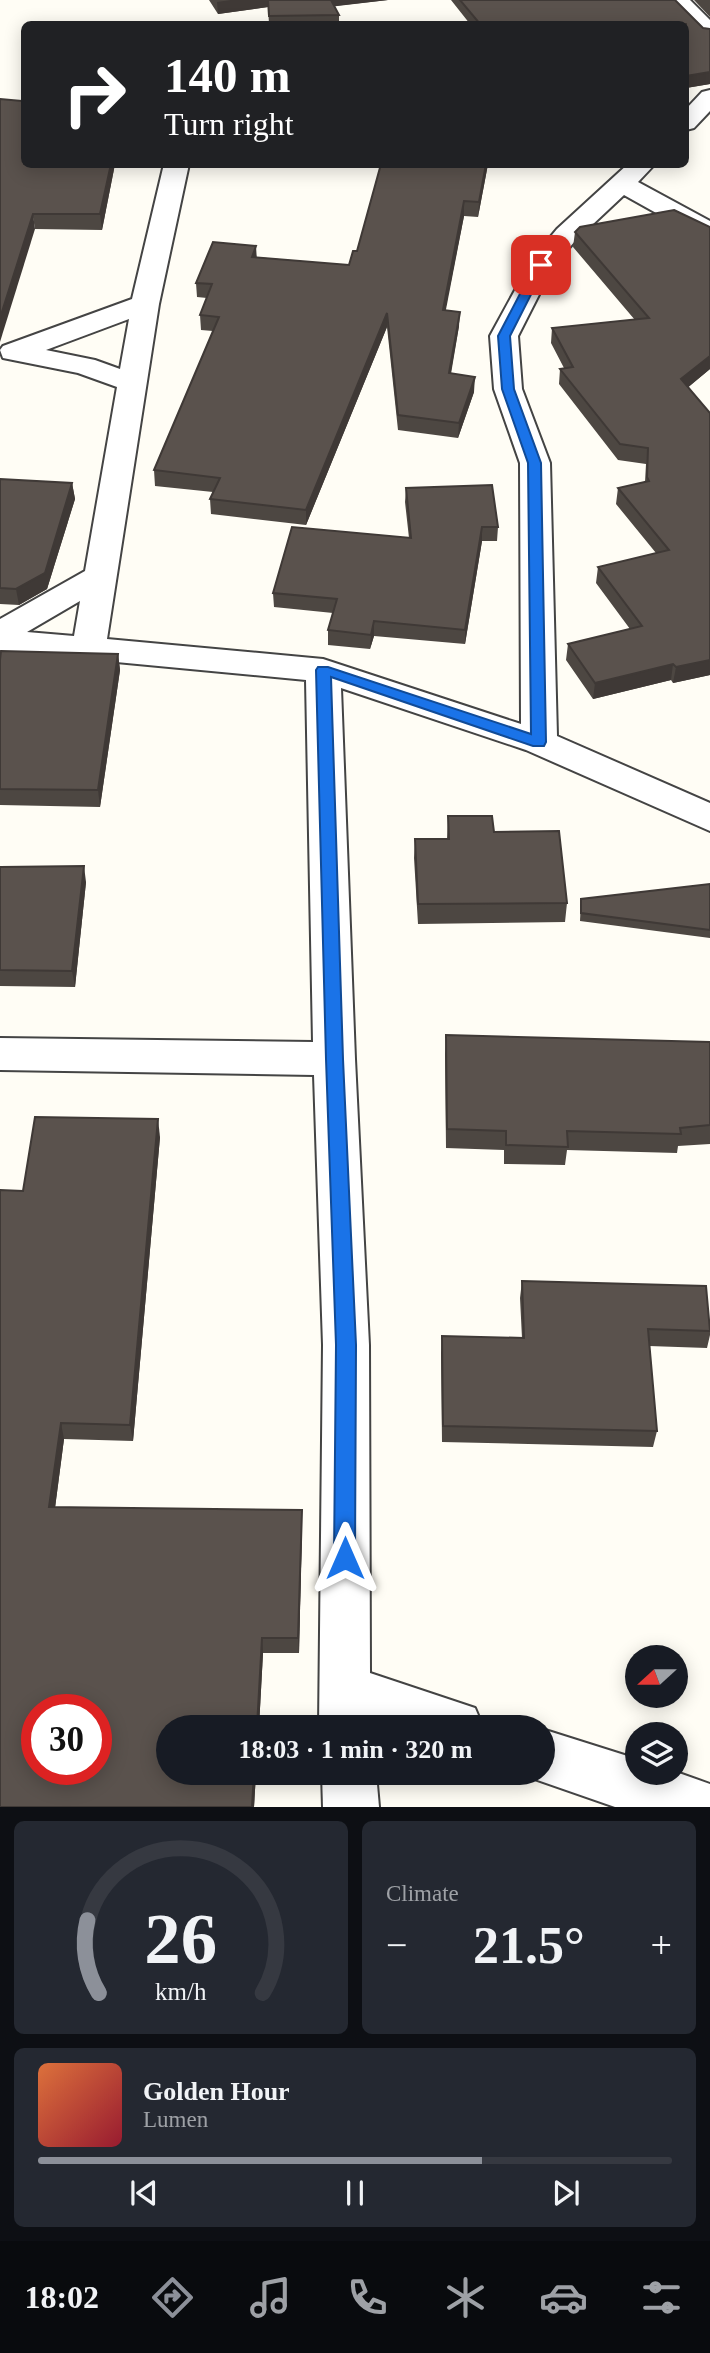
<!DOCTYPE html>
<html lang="en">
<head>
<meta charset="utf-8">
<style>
  :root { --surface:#171b24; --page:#242831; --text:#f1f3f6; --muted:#9ea1a6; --line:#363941; --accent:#8c9099 }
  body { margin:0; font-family:"Times New Roman",serif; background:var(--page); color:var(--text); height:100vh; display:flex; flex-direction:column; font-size:26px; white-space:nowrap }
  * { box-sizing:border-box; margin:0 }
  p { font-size:23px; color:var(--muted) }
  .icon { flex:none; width:38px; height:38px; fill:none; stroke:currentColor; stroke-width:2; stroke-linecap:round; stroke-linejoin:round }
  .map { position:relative; height:1807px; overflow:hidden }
  .drawer { display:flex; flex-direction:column; gap:14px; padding:14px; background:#0d0f14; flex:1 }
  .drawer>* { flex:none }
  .top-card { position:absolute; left:21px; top:21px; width:668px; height:147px; border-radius:10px; box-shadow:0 4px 18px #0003; background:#202124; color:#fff; overflow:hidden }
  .needle { width:46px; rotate:249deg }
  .tools { position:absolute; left:625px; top:1645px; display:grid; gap:14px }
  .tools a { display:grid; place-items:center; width:63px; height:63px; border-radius:50%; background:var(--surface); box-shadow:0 4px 18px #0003; font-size:35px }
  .speed { position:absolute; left:21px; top:1694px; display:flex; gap:14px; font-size:35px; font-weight:700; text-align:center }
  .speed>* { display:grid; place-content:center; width:91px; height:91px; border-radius:50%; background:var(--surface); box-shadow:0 4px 18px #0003; line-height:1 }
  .speed .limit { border:10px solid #d22; background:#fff; color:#111 }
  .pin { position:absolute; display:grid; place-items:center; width:60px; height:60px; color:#fff; margin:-30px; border-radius:14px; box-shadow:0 4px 10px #0006 }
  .me { position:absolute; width:77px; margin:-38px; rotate:0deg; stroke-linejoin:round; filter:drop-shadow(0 0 5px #0008) }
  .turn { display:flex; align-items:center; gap:24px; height:147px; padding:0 28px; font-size:32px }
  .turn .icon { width:91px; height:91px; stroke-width:2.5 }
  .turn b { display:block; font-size:49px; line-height:60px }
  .big { font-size:52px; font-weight:700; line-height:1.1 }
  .drawer .widget { flex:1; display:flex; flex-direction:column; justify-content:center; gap:10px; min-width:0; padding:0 24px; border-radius:10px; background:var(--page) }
  .drawer .dial { align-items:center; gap:0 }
  .dial svg { height:182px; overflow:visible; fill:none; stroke:var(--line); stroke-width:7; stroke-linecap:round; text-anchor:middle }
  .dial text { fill:var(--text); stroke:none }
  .song { display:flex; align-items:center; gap:21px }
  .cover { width:84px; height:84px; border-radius:10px; background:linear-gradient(135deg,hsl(20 70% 55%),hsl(350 70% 35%)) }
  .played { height:7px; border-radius:4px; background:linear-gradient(90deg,var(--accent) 70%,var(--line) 70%) }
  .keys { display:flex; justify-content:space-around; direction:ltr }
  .heat { display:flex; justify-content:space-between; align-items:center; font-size:38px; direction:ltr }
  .drawer .tiles { flex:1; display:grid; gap:14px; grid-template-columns:1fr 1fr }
  .widget:last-child { grid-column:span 2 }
  .trip { position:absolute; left:156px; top:1715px; width:399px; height:70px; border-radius:35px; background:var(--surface); box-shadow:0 4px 18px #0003; font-weight:700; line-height:70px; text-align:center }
  .dock { display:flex; height:112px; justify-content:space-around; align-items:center; background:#090b0e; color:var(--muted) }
  .dock .icon { width:49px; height:49px }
  .dock .on { color:var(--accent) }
  .dock b { font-size:32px; color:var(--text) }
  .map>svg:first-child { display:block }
</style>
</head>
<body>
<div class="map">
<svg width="710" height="1807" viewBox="0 0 710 1807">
  <rect width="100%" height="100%" fill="#fffdf5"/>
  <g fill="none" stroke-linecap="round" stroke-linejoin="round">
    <g stroke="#444" stroke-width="4">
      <g id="minor">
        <polygon points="666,0 690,0 710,20 710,39 702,37"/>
        <polygon points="710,90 710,111 694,128 686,130 686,109 702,92"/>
        <path d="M 164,164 L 189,164 L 159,304 L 107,639 L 323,659 L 521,724 L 520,463 L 494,389 L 490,336 L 532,259 L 557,229 L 628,164 L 655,164 L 638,182 L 710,221 L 710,240 L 701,238 L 624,195 L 575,241 L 553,267 L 518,336 L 522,389 L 550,463 L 557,736 L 710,803 L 710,831 L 526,750 L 341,688 L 355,1059 L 369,1345 L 370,1673 L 475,1708 L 483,1727 L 319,1727 L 323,1345 L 314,1075 L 0,1070 L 0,1038 L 313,1042 L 306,680 L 0,651 L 0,619 L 85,571 L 117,387 L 78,373 L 3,358 L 0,350 L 3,346 L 132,299 ZM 129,319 L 120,369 L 95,360 L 46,350 ZM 80,601 L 74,636 L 27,632 Z"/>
        <polygon points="542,1729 637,1759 637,1773 676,1772 710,1784 710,1807 615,1807 523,1775 522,1773 542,1773"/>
        <polygon points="322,1773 376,1773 379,1807 323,1807"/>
      </g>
    </g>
    <use href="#minor" fill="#fff" fill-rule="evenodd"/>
  </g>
  <g fill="#4d4742">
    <polygon points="209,0 388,0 334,6 339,15 339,24 269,24 268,7 218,14"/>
    <polygon points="451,0 675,0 703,28 710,29 710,84 686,88 686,24 470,24"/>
    <polygon points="694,0 710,0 710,17"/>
    <polygon points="24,164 115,164 102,230 35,229"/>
    <polygon points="381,164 488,164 478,217 464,216 445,311 459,326 451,374 474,392 458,438 398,430 387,327 306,525 211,514 210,499 213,492 155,486 154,470 213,331 201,330 200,315 207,298 197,297 196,283 256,246 256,257 349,265 357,251"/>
    <polygon points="710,227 710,369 688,387 710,413 710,675 673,683 671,680 593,699 566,660 568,644 630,629 596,583 598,567 656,553 616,504 618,488 645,482 646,464 618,460 559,384 560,369 564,368 551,343 552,328 635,320 573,247 575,232"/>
    <polygon points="0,479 72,483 75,499 47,589 19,605 0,604"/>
    <polygon points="406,488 498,527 497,541 482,541 465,644 374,636 370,649 328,645 328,630 333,613 274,607 273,593 409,538 405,502"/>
    <polygon points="118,654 120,670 100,807 0,805 0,660"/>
    <polygon points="448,816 494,832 567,903 565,922 418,924 414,858 415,839 447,839"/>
    <polygon points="0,867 86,882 75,987 0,986"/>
    <polygon points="710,884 710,938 580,921 581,899"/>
    <polygon points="446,1035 710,1042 710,1144 678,1146 677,1153 567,1150 565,1165 504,1164 504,1150 446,1148 445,1054"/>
    <polygon points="160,1137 133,1441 64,1439 55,1508 302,1510 302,1526 299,1653 263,1653 259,1727 168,1727 256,1773 254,1807 0,1807 23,1191"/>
    <polygon points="522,1281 710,1321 710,1335 707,1348 649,1346 657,1431 653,1447 442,1442 441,1353 442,1336 522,1338 520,1298"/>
  </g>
  <g fill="#3f3936">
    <polygon points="231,0 268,0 268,7 218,14 217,2"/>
    <polygon points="329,0 388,0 329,7"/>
    <polygon points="710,72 710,84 686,88 686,76"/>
    <polygon points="111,164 115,164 102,230 100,214"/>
    <polygon points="486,164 488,164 478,217 479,202"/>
    <polygon points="464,201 464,216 443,325 443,310"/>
    <polygon points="33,214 35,229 0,342 0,318"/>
    <polygon points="256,246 257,261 252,257"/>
    <polygon points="460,312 459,326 448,388 449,373"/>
    <polygon points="387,313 387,327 306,525 306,510"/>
    <polygon points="710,356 710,369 679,395 681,379"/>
    <polygon points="475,377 474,392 458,438 459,423"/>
    <polygon points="72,483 75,499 47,589 19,605 16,589"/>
    <polygon points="482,527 482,541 465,644 465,630"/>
    <polygon points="374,621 374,636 370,649 371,635"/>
    <polygon points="118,654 120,670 100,807 98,790"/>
    <polygon points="710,660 710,675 673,683 676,667"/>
    <polygon points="673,664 671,680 593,699 595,683"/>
    <polygon points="84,866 86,882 75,987 72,971"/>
    <polygon points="158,1119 160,1137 133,1441 130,1425"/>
    <polygon points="61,1423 64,1439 53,1523 49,1507"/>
    <polygon points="302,1510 302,1526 299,1653 298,1638"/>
    <polygon points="262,1638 263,1653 259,1727 257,1727"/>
    <polygon points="254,1773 256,1773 254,1807 252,1807"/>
  </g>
  <g fill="#5a524d" stroke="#3f3936" stroke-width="2" fill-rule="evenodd">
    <polygon points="268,0 331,0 339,15 269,16"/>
    <polygon points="460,0 675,0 703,28 710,29 710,72 686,76 686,24 480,24"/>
    <polygon points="0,99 22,101 24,99 24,164 111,164 100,214 33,214 0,318"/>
    <polygon points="381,164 486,164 479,202 464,201 443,310 460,312 449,373 475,377 459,423 398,415 387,313 306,510 210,499 220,478 154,470 219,317 200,315 212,284 196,283 213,242 256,246 252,257 349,265 353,251 357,251"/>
    <polygon points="674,210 710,227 710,356 681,379 710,413 710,660 676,667 673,664 595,683 568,644 642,626 598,567 669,550 618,488 649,481 647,477 648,448 620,444 560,369 573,367 552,328 649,318 575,232 580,227"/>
    <polygon points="0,479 72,483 45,573 16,589 0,588"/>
    <polygon points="492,485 498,527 482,527 465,630 374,621 371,635 328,630 337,599 273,593 292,527 411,538 406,488"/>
    <polygon points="1,651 118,654 98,790 0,789 0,660"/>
    <polygon points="448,816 492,816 494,832 559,831 567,903 418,904 415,839 449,839"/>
    <polygon points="84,866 72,971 0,970 0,867"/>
    <polygon points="710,884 710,930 581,913 581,899"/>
    <polygon points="446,1035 710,1042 710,1125 680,1128 681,1134 567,1131 568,1147 506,1145 506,1131 447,1129"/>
    <path d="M 35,1117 L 158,1119 L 130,1425 L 61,1423 L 49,1507 L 302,1510 L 298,1638 L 262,1638 L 257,1727 L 168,1727 L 168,1773 L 254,1773 L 252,1807 L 0,1807 L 0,1190 L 23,1191 ZM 37,1710 L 96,1710 L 96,1769 L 37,1769 Z"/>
    <polygon points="522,1281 706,1286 710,1331 648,1329 657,1431 443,1426 442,1336 524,1338"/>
  </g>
  <polygon fill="#1a73e8" stroke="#114b97" stroke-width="2" points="541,262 546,265 510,336 514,389 541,463 546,742 544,746 533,746 331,677 343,1059 356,1345 355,1558 352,1565 345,1568 337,1565 334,1558 336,1345 326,1059 316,670 318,667 328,667 531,734 528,463 502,389 498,336 535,265"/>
</svg>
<div class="tools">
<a><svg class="needle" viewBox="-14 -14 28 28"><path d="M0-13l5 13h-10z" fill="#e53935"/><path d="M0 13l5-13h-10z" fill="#9ea1a6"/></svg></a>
<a><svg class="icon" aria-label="layers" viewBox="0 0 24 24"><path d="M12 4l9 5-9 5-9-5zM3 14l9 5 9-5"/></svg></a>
</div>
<div class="speed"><div class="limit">30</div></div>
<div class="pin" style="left:541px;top:265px;background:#d93025"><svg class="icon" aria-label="arrive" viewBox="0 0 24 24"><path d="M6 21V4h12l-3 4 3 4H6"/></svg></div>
<svg class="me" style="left:345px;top:1558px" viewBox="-20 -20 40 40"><path d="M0-17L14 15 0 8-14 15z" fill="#1a73e8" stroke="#fff" stroke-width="4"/></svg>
<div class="trip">18:03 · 1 min · 320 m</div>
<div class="top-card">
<div class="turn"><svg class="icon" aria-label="right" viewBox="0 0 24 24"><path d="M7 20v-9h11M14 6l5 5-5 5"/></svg><div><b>140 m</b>Turn right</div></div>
</div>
</div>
<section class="drawer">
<div class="tiles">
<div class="widget dial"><svg viewBox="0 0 100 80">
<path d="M14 69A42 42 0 1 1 86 69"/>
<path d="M14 69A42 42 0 0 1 9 37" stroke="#8c9099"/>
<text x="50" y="56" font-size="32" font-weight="700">26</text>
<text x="50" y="72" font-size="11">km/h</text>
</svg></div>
<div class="widget"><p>Climate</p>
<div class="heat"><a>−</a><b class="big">21.5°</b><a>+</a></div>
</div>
<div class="widget">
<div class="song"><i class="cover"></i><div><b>Golden Hour</b><p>Lumen</p></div></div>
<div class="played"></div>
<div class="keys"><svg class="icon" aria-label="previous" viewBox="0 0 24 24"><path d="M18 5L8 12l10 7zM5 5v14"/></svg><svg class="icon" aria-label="pause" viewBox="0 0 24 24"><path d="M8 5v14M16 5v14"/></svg><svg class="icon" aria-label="next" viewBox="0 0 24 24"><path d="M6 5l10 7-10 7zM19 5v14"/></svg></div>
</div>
</div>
</section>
<nav class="dock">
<b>18:02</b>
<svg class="icon on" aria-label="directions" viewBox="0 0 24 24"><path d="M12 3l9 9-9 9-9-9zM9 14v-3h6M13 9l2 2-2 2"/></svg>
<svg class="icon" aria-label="music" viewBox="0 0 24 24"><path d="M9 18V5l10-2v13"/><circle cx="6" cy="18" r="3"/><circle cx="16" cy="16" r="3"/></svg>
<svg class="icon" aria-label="phone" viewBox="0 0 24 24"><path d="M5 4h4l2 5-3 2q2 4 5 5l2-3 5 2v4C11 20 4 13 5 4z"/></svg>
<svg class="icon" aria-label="climate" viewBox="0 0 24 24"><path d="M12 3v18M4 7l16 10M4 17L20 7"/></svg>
<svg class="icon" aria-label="car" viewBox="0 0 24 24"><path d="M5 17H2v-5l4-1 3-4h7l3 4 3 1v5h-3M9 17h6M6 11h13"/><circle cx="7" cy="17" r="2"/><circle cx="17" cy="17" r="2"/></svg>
<svg class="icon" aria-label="filters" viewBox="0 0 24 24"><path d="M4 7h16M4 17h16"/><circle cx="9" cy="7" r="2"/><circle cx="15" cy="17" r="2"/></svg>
</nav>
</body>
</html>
